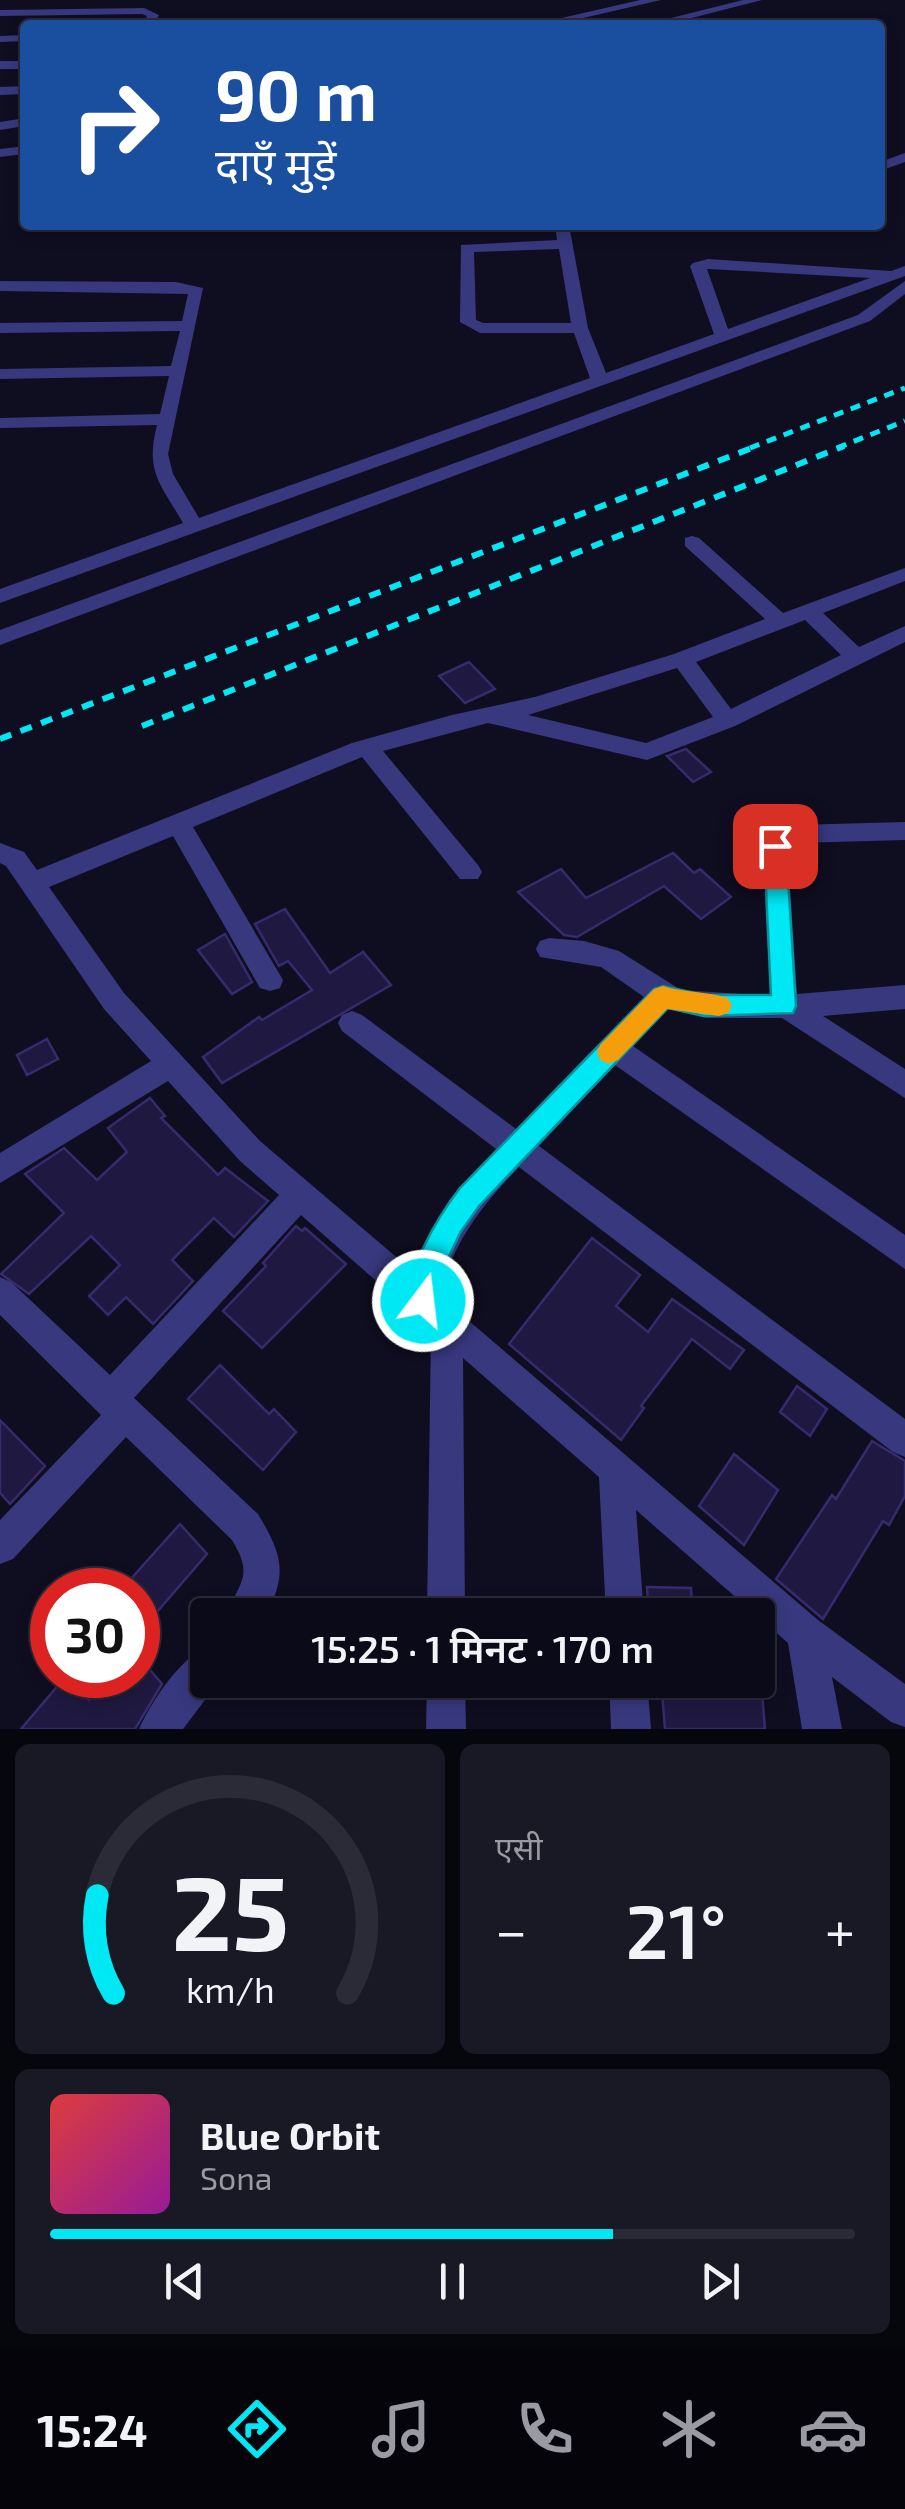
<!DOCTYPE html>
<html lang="hi">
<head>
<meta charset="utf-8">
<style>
  :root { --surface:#0b0a18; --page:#191825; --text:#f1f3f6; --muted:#9a9aa2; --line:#2b2b37; --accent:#01e8f5 }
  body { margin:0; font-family:"Exo 2","Noto Sans Devanagari",sans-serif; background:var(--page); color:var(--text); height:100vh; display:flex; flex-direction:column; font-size:38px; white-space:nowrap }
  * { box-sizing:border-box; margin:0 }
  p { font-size:32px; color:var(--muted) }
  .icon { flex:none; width:55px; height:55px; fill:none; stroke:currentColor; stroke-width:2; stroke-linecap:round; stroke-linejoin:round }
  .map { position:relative; height:1729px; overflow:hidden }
  .details { display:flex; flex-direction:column; gap:15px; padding:15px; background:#06060d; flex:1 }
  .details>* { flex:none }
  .hud { position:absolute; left:20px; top:20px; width:865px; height:210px; border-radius:10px; box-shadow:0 5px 15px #0003,0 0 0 2px var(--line); background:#1a4fa0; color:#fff; overflow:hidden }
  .speed { position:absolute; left:30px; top:1568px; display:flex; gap:20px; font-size:50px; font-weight:700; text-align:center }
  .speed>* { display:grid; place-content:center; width:130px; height:130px; border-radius:50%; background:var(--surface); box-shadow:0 5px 15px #0003,0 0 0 2px var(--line); line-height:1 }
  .speed .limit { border:15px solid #d22; background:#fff; color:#111 }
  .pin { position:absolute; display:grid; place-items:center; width:85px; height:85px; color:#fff; margin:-42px; border-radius:20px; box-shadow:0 5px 15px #0006 }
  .me { position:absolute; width:110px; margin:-55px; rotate:15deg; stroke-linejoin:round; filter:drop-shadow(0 0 8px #0008) }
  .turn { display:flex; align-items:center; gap:35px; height:210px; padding:0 30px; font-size:45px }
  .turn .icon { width:130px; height:130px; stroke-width:2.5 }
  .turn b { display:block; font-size:70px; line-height:85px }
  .big { font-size:75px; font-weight:600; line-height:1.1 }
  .details .tile { flex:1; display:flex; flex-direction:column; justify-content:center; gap:15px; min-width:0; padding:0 35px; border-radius:15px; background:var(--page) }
  .details .dial { align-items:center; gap:0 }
  .dial svg { height:260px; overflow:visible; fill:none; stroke:var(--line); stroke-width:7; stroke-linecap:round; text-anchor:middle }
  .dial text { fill:var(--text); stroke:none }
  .song { display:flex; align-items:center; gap:30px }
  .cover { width:120px; height:120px; border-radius:15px; background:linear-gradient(135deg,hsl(0 70% 55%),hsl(300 70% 35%)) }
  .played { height:10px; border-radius:5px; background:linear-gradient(90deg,var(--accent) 70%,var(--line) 70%) }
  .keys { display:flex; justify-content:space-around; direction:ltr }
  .heat { display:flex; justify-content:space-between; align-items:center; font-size:55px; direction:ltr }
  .details .tiles { flex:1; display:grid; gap:15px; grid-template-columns:1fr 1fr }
  .tile:last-child { grid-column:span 2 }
  .trip { position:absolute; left:190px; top:1598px; width:585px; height:100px; border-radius:10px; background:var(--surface); box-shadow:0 5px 15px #0003,0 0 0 2px var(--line); font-weight:600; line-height:100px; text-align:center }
  .dock { display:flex; height:160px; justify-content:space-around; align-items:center; background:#04040a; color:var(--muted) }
  .dock .icon { width:70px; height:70px }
  .dock .on { color:var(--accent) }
  .dock b { font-size:45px; color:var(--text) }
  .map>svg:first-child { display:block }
</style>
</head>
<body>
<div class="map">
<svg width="905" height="1729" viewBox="0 0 905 1729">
  <rect width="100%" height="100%" fill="#0f0d20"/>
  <g fill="#1f1941" stroke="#352b6d" stroke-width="2.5">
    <polygon points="469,662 495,689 465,703 439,676"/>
    <polygon points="686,749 711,772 693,782 667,756"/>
    <polygon points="673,853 694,873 700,869 731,897 701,919 664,886 577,937 564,935 518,892 561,869 586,898"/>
    <polygon points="285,909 330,973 363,952 391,985 222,1083 203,1057 259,1017 262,1020 312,990 288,961 279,966 255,924"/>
    <polygon points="225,934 252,982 232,994 198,950"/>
    <polygon points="47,1039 58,1059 27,1075 17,1055"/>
    <polygon points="150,1098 165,1116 161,1118 218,1175 225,1168 268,1201 234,1237 214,1218 172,1260 193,1281 153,1324 126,1297 108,1315 89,1296 120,1265 91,1236 29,1294 1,1274 64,1213 25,1174 64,1148 97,1180 127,1152 108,1128"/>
    <polygon points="296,1226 302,1231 305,1228 346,1264 262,1348 223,1311 266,1266 263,1263"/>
    <polygon points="592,1238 640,1275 616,1306 648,1332 672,1299 744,1350 730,1369 692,1339 641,1406 644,1408 621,1440 509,1344"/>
    <polygon points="220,1365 269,1414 274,1409 296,1432 263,1470 188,1399"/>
    <polygon points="797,1386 827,1409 810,1436 780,1412"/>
    <polygon points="0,1420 45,1466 10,1504 0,1493"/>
    <polygon points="872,1441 905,1461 905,1496 889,1525 883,1521 823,1619 776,1579 832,1495 836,1499"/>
    <polygon points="734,1454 778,1490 744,1545 699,1506"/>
    <polygon points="180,1524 207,1554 138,1634 138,1590 121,1590"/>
    <polygon points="647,1587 691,1588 693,1615 649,1615"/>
    <polygon points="138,1656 162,1684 135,1729 21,1729 67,1675 89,1700 110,1675 138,1675"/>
    <polygon points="661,1680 761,1680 765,1729 665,1729"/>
  </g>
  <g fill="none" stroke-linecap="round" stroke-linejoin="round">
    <g fill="#38387f" fill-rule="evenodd">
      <polygon points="640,0 661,0 553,25 531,25"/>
      <polygon points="743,0 762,0 664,25 643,25"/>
      <polygon points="144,8 159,15 154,25 142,25 147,16 142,14 0,16 0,10"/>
      <polygon points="25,35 25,41 0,42 0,36"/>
      <rect x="0" y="61" width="25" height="8"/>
      <polygon points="25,86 25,94 0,95 0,87"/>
      <polygon points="25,118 25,126 0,130 0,122"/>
      <polygon points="25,146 25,154 0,157 0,149"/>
      <polygon points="905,153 905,162 880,171 880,162"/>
      <path d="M 555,225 L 569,225 L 588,328 L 606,373 L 714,334 L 690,266 L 693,263 L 708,259 L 891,271 L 905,266 L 905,276 L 0,603 L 0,589 L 183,523 C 160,483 145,472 157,425 L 0,428 L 0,418 L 160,414 L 169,376 L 0,379 L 0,369 L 171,366 L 180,331 L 0,333 L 0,323 L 182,321 L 188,294 L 0,291 L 0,281 L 176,282 L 203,288 L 168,454 L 173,474 L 199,518 L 590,378 L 574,333 L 480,333 L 460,322 L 461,245 L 557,240 ZM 559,249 L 571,323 L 483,323 L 476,320 L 474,252 ZM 707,269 L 708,269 L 870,278 L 728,329 Z"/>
      <polygon points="905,281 905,294 870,321 0,645 0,630 858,315"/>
      <path d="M 692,536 L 699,538 L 783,613 L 905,568 L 905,581 L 823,613 L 859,647 L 905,626 L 905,642 L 735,726 L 647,760 L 488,723 L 383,751 L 478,865 L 482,872 L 478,879 L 460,879 L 362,757 L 193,827 L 283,980 L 280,988 L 270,991 L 260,988 L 173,836 L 49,887 L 124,993 L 260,1141 L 415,1273 L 450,1199 L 496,1149 L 342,1031 L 338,1023 L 342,1015 L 352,1011 L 362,1015 L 516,1129 L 644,997 L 601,967 L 540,957 L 536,949 L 540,941 L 549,938 L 584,941 L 619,951 L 681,990 L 770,996 L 763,847 L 768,834 L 795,825 L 905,822 L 905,840 L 797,843 L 787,847 L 797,994 L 905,985 L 905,1009 L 823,1016 L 905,1069 L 905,1098 L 782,1018 L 707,1018 L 668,1009 L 633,1046 L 905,1235 L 905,1269 L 615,1065 L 539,1146 L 905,1419 L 905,1457 L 893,1452 L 519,1167 C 482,1206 453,1241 440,1296 L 818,1620 L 905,1684 L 905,1727 L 891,1722 L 832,1677 L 842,1729 L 802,1729 L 788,1643 L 636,1510 L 644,1615 L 606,1615 L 599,1477 L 463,1358 L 465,1615 L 427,1615 L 431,1329 L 301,1215 L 134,1398 L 258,1514 C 282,1554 288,1573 266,1615 L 226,1615 C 240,1581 254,1576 232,1540 L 126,1437 L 13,1559 L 0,1564 L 0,1520 L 101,1415 L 0,1315 L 0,1277 L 11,1282 L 110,1375 L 279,1195 L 240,1161 L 168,1081 L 0,1183 L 0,1153 L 151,1061 L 104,1009 L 6,866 L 0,863 L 0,843 L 24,852 L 37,870 L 352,743 L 452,715 L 535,697 L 674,654 L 765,619 L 685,546 L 685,538 ZM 805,620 L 841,655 L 731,709 L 696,662 ZM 677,668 L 713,717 L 646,743 L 528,715 Z"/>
      <path d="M 208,1646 L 208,1680 L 220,1680 L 183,1729 L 139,1729 C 151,1702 181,1657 208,1646 Z"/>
      <polygon points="427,1680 465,1680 466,1729 426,1729"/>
      <polygon points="609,1680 647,1680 651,1729 611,1729"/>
    </g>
    <g stroke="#01e8f5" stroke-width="5" stroke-dasharray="10 8" stroke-linecap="butt">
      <polyline points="750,448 905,388"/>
      <polyline points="837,448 905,421"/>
    </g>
    <g stroke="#01e8f5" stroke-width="6" stroke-dasharray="12 10" stroke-linecap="butt">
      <polyline points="142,726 844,446"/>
      <polyline points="0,739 757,446"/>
    </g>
  </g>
  <path fill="#01e8f5" stroke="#01979f" stroke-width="2.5" d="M 775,838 L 786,846 L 796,1006 L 793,1013 L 704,1016 L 668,1008 L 479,1206 L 460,1233 L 446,1263 L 434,1311 L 423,1315 L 413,1311 C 399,1278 440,1214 460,1188 L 654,989 L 663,986 L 704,995 L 771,995 L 764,846 Z"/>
  <path fill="#f59e0b" d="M 663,986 C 684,993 707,991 728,998 L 732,1006 L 728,1013 L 719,1016 L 667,1009 L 618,1060 L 609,1064 L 600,1060 L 597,1052 L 600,1045 L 654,989 Z"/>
</svg>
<div class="speed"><div class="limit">30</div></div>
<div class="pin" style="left:775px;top:846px;background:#d93025"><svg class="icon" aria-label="arrive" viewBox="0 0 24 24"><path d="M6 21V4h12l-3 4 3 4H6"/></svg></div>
<svg class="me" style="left:423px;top:1301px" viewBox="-20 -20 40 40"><circle r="17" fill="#01e8f5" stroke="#fff" stroke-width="3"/><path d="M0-11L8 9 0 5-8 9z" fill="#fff"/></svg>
<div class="trip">15:25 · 1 मिनट · 170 m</div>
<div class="hud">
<div class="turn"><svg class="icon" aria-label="right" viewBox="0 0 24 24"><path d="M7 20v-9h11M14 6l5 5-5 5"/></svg><div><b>90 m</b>दाएँ मुड़ें</div></div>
</div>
</div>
<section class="details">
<div class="tiles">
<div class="tile dial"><svg viewBox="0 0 100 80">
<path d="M14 69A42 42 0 1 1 86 69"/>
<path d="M14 69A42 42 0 0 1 9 39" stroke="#01e8f5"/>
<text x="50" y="56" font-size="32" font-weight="700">25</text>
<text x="50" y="72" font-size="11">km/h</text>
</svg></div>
<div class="tile"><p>एसी</p>
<div class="heat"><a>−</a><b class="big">21°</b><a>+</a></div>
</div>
<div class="tile">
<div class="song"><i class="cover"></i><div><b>Blue Orbit</b><p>Sona</p></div></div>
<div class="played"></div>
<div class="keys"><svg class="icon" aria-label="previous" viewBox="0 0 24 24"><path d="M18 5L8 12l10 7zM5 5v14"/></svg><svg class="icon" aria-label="pause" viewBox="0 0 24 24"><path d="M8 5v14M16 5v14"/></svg><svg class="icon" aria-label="next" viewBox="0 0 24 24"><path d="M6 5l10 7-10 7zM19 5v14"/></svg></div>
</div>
</div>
</section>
<nav class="dock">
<b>15:24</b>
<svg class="icon on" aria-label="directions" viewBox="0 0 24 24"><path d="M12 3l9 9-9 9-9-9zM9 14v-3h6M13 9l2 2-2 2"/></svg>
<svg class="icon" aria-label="music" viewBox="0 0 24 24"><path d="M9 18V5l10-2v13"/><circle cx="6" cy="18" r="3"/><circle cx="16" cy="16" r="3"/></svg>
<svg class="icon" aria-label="phone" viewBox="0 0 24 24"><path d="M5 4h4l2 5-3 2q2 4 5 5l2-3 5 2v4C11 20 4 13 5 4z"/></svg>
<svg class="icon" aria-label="climate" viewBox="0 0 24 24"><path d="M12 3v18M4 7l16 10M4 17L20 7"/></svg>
<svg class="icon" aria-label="car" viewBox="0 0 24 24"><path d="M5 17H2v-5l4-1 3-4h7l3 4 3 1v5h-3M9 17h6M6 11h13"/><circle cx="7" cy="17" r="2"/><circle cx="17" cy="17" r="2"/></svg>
</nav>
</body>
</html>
